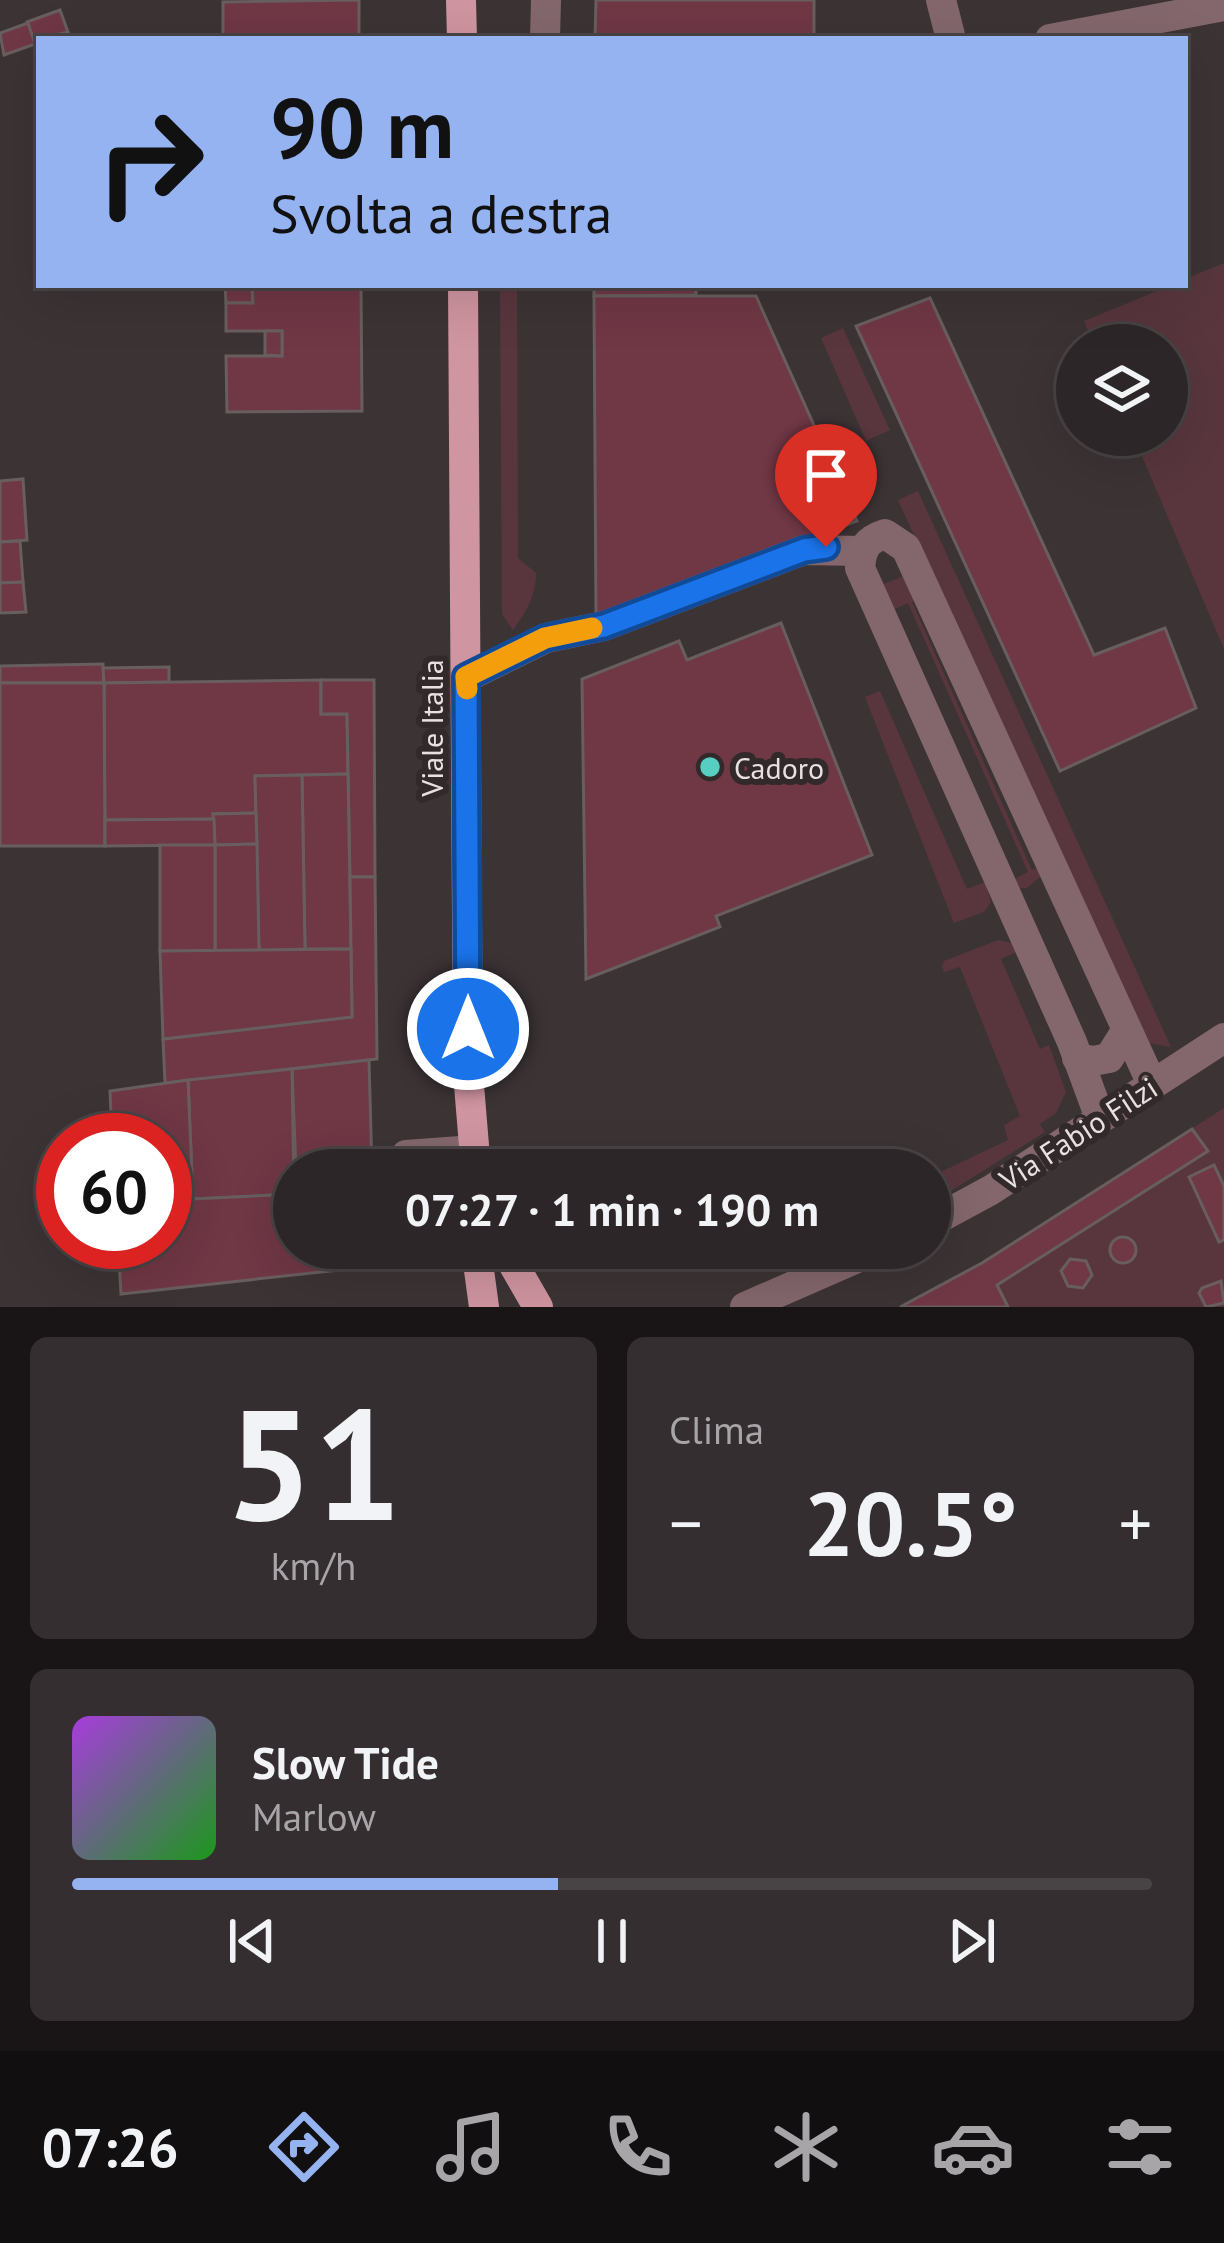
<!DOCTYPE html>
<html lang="it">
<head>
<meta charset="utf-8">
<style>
  :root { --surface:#2d2628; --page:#352e30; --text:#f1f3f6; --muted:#a7a5a8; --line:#484345; --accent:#95b2f1 }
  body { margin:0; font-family:"PT Sans",sans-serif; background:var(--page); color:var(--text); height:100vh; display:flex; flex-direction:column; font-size:45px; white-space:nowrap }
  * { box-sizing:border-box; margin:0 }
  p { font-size:39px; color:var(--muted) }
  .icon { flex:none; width:66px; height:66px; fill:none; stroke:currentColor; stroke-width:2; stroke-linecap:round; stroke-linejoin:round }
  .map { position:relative; height:1307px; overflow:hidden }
  .drawer { display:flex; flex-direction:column; gap:30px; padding:30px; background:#191516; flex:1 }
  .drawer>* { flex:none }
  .hud { position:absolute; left:36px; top:36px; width:1152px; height:252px; border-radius:0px; box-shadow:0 12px 48px #0002,0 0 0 3px var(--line); background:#95b2f1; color:#111; overflow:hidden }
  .buttons { position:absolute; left:1056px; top:324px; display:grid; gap:24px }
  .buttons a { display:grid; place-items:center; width:132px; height:132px; border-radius:50%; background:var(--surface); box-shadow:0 12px 48px #0002,0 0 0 3px var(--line); font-size:60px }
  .speed { position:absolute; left:36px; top:1113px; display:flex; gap:24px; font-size:60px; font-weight:700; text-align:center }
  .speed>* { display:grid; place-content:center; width:156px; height:156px; border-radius:50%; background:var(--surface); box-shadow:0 12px 48px #0002,0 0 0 3px var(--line); line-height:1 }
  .speed .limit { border:18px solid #d22; background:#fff; color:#111 }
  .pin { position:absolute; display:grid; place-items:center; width:102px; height:102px; color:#fff; margin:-123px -51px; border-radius:50% 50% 50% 0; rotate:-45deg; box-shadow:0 0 12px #0007 }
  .pin .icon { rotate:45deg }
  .me { position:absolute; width:132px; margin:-66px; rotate:0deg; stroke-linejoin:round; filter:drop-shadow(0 0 9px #0008) }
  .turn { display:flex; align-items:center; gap:42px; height:252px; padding:0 36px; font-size:54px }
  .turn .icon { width:156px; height:156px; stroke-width:2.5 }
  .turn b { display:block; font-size:84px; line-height:102px }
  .big { font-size:90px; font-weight:600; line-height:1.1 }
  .drawer .card { flex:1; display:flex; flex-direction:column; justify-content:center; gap:18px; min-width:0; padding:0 42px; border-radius:18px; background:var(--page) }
  .drawer .dial { align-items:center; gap:0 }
  .dial b { font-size:156px; line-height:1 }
  .song { display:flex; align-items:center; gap:36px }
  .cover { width:144px; height:144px; border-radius:18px; background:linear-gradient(135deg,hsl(280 70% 55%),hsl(120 70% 35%)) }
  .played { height:12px; border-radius:6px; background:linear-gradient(90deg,var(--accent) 45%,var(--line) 45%) }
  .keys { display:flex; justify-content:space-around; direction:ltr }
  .heat { display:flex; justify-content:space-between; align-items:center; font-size:66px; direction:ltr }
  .drawer .tiles { flex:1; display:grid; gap:30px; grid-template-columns:1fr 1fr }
  .card:last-child { grid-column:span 2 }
  .trip { position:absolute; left:273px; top:1149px; width:678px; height:120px; border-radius:60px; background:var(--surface); box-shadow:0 12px 48px #0002,0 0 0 3px var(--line); font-weight:600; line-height:120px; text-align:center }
  .menu { display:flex; height:192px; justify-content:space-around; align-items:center; background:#120f10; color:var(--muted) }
  .menu .icon { width:84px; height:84px }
  .menu .selected { color:var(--accent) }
  .menu b { font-size:54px; color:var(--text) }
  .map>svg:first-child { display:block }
</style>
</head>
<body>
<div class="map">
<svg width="1224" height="1307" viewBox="0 0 1224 1307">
  <rect width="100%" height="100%" fill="#3c3335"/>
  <g fill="#59363e">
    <polygon points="1224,263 1224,649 1133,435 1167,435 1167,345 1094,345 1084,321 1171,285 1185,285 1185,279"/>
    <path d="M 500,285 L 517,285 L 518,558 L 536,573 C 536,596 526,612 513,630 L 502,614 Z"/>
    <polygon points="843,328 890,430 866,441 821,338"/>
    <polygon points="918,491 1171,1047 1148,1043 1139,1032 898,500"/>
    <polygon points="906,575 917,599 912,602 1032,870 1039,868 1042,875 1027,888 1016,888 1011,881 1028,872 908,603 890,611 879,586"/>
    <polygon points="880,691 967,889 985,882 991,902 984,912 954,923 865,697"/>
    <polygon points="998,940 1012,943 1016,952 1001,959 1040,1049 1049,1045 1066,1092 1056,1113 1040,1124 1045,1132 930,1204 930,1177 1008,1140 1004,1125 1020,1116 960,967 944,972 942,966 944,961"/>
    <polygon points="1224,1108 1224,1307 900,1307 982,1263"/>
  </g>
  <g fill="#703745" stroke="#685e5f" stroke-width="3">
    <polygon points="359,0 359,39 223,39 223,2"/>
    <polygon points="596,0 814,0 814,39 595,39"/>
    <polygon points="60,10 68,32 39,39 35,44 27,22"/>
    <polygon points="28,23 35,44 4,55 0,33"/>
    <polygon points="225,285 252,285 253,303 226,303"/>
    <polygon points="252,285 361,285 362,411 227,412 226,356 282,356 282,331 226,331 226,303 253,303"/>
    <polygon points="594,285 696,285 696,295 594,296"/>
    <polygon points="594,296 756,296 857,521 609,615 596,615"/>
    <polygon points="930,298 1094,655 1165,628 1196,708 1060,771 856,326"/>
    <polygon points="265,331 282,331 282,356 265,355"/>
    <polygon points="23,479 27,540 0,542 0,481"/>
    <polygon points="20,541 23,582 0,583 0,542"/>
    <polygon points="23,582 26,612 0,613 0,583"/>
    <polygon points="781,623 872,855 716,916 720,927 586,979 582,679 679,641 687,660"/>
    <polygon points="103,664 104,683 0,683 0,666"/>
    <polygon points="169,667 169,682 104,683 103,668"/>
    <polygon points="321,680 321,714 347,714 348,774 255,776 256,813 213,814 214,819 105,820 104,683"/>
    <polygon points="321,680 374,680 375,877 350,877 347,714 321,714"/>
    <polygon points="0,683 104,683 105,846 0,846"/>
    <polygon points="348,774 351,949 305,949 302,775"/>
    <polygon points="302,775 305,949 259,951 255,776"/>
    <polygon points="256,813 257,844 215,845 213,814"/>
    <polygon points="214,819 215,845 105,846 105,820"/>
    <polygon points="257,844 259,951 215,951 215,845"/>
    <rect x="160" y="845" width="55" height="106"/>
    <polygon points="350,877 375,877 377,1059 165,1083 163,1039 352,1017"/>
    <polygon points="351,949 352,1017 163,1039 160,951"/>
    <polygon points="369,1060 372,1170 296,1170 292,1069"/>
    <polygon points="292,1069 294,1194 193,1199 188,1080"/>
    <polygon points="188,1080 193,1199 294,1194 294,1248 365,1248 339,1270 121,1294 118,1242 165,1242 165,1140 112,1140 110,1091"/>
    <polygon points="1192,1129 1208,1151 997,1285 1008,1307 900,1307 982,1263"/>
    <polygon points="1214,1165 1224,1186 1224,1240 1219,1242 1189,1177"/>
    <circle cx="1123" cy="1250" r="13"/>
    <polygon points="1070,1259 1086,1261 1092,1275 1083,1288 1068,1286 1061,1271"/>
    <polygon points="1221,1281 1224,1303 1206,1307 1199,1293 1202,1288"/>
  </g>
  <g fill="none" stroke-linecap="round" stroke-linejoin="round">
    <g stroke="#83676c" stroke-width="30">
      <polyline points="941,0 951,39"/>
      <polyline points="545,39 546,0"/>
      <polyline points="1050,39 1224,6"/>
      <polyline points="467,677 546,638 604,626 804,550 861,551"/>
      <polyline points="1077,1058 1093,1061 1109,1058 1126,1031"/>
      <path d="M 1100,1118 L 1072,1042 L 860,568 C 862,548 866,540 885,534 L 906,548 L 1152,1084"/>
      <polyline points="406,1155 474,1150"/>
      <polyline points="930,1223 991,1190 1224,1038"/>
      <polyline points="745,1307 880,1248"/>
    </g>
    <g stroke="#cf95a1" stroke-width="30">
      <polyline points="461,0 462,39"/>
      <polyline points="463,285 468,1073 476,1170"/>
      <polyline points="476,1248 484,1307"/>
      <polyline points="504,1248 538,1307"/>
    </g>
  </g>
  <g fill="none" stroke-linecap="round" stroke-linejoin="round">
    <g stroke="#114b97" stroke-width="30">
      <polyline id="route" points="468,1029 466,677 545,638 604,626 804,550 826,547"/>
    </g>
    <use href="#route" stroke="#1a73e8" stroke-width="21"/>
    <polyline stroke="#f59e0b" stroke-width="21" points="467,689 466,677 545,638 592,628"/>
  </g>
  <circle fill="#57cec1" stroke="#32292b" stroke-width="4.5" cx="710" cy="767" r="12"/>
  <g text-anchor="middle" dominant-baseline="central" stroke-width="12" stroke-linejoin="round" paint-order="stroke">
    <g font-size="30" fill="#e7e1e2" stroke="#32292b">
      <text transform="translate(431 728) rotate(-90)">Viale Italia</text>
      <text transform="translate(1078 1133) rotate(-33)">Via Fabio Filzi</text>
    </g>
    <g font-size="30" fill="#e7e1e2" stroke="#32292b" text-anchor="start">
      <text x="734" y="767">Cadoro</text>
    </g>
  </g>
</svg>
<div class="buttons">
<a><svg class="icon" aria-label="layers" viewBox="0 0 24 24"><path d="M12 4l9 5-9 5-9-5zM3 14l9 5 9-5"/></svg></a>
</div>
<div class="speed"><div class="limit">60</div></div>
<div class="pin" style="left:826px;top:547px;background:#d93025"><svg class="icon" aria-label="arrive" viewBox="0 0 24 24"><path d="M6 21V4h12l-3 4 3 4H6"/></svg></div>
<svg class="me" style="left:468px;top:1029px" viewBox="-20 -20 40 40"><circle r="17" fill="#1a73e8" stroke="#fff" stroke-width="3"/><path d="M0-11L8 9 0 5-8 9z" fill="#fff"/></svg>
<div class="trip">07:27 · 1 min · 190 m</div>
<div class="hud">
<div class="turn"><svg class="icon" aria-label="right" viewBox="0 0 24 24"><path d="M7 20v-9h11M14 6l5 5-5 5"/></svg><div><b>90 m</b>Svolta a destra</div></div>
</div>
</div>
<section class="drawer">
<div class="tiles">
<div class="card dial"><b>51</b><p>km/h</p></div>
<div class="card"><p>Clima</p>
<div class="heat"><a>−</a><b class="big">20.5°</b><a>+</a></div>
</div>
<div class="card">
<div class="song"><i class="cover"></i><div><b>Slow Tide</b><p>Marlow</p></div></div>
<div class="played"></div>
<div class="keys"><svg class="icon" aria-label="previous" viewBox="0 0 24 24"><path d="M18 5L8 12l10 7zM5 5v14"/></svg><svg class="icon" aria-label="pause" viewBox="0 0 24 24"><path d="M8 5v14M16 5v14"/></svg><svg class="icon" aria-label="next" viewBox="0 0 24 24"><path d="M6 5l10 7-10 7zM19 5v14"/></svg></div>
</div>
</div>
</section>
<nav class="menu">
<b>07:26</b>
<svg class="icon selected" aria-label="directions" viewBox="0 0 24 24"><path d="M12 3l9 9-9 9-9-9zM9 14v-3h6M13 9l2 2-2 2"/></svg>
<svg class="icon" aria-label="music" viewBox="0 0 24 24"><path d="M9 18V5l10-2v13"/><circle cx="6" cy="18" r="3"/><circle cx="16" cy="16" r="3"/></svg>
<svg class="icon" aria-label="phone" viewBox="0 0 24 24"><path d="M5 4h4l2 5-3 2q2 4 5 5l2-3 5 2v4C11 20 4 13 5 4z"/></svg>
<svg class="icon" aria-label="climate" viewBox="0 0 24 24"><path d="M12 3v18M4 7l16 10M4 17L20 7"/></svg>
<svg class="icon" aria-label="car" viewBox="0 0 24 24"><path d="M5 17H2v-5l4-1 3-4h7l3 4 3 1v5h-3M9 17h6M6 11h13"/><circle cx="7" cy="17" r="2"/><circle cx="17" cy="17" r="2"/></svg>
<svg class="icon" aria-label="filters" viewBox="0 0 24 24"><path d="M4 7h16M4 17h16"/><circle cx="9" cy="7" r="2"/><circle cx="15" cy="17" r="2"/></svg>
</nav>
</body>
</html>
